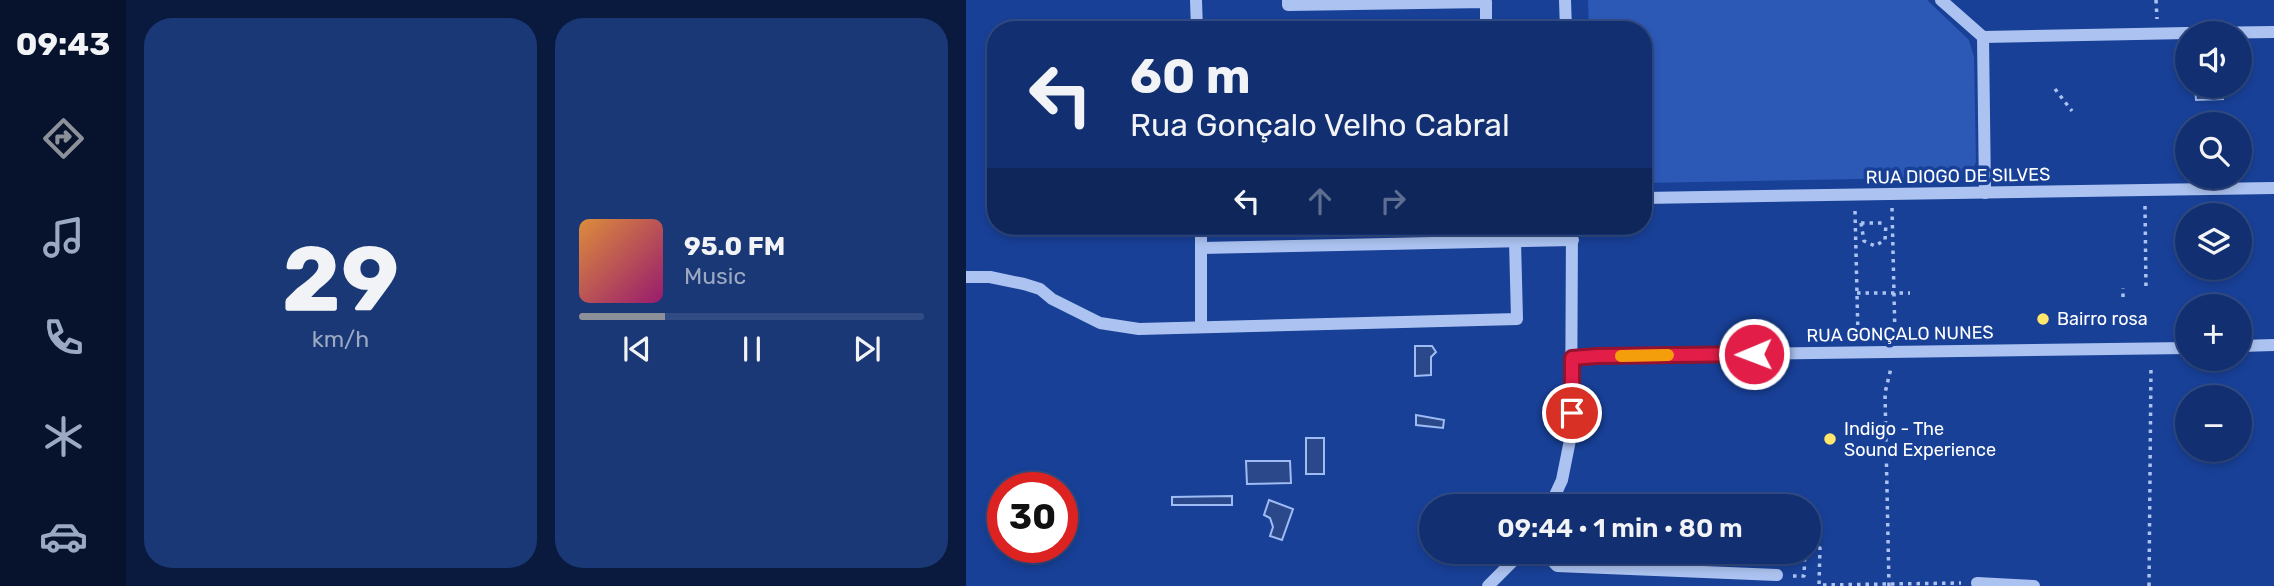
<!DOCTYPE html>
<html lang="en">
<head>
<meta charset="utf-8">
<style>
  :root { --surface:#123071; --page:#1b3876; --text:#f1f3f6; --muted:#9ca9c3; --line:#314b84; --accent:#8c9099 }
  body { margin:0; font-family:Rubik,sans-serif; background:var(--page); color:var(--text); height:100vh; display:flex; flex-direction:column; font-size:26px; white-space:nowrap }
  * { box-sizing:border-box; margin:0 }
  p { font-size:23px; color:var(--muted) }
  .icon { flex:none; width:38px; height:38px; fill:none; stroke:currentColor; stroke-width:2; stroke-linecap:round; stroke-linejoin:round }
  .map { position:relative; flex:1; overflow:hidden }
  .panel { display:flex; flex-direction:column; gap:18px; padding:18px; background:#0a1a3e; width:840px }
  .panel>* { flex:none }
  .banner { position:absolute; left:21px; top:21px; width:665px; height:214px; border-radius:28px; box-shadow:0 4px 10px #0003,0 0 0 2px var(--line); background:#123071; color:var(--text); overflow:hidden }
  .fabs { position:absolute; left:1209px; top:21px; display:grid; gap:14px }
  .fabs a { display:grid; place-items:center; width:77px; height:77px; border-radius:50%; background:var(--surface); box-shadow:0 4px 10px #0003,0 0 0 2px var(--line); font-size:35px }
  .speed { position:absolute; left:21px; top:472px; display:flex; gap:14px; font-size:35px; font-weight:700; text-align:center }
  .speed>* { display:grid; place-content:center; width:91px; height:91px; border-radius:50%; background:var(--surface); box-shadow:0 4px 10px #0003,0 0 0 2px var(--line); line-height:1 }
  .speed .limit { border:10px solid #d22; background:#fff; color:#111 }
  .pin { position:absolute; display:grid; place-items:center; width:60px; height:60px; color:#fff; margin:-30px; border:4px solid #fff; border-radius:50%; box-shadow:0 2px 7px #0007 }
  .me { position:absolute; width:77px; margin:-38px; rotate:269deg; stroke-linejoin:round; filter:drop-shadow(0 0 5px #0008) }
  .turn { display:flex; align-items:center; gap:24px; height:147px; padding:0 28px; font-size:32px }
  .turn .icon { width:91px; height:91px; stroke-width:2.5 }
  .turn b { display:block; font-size:49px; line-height:60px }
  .lanes { display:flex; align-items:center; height:66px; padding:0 28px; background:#0003; justify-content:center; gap:35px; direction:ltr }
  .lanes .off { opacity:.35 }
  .panel .card { flex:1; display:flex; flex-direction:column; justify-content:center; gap:10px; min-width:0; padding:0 24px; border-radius:28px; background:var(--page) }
  .panel .dial { align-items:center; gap:0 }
  .dial b { font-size:91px; line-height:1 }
  .song { display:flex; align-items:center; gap:21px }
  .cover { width:84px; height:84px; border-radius:10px; background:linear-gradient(135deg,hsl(30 70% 55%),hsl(320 70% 35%)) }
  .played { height:7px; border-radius:4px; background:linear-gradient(90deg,var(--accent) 25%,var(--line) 25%) }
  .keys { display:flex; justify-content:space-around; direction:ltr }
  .panel .tiles { flex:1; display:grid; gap:18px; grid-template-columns:repeat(2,1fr) }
  .trip { position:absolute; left:453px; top:494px; width:402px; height:70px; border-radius:35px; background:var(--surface); box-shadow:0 4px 10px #0003,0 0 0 2px var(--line); font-weight:600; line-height:70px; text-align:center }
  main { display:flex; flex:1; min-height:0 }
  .tabs { display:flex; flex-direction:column; width:126px; justify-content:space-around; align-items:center; background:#07132d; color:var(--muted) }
  .tabs .icon { width:49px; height:49px }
  .tabs .on { color:var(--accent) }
  .tabs b { font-size:32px; color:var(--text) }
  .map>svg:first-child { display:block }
</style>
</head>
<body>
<main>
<nav class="tabs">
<b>09:43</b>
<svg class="icon on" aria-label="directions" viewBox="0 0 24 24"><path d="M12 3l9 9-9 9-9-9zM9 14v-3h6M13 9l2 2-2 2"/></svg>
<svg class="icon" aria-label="music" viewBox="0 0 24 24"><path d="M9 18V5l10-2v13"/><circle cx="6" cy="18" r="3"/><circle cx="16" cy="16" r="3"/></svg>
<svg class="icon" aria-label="phone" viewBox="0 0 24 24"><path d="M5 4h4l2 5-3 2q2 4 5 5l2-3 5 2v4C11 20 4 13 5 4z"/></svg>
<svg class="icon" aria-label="climate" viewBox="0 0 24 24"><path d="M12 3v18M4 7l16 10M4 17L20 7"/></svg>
<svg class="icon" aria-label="car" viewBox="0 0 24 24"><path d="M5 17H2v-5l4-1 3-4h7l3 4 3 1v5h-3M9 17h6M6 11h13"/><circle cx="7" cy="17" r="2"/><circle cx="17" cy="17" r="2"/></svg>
</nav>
<section class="panel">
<div class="tiles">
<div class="card dial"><b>29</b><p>km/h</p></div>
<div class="card">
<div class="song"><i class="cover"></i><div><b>95.0 FM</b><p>Music</p></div></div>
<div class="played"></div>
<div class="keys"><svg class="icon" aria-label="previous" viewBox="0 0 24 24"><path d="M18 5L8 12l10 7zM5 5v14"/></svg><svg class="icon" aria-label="pause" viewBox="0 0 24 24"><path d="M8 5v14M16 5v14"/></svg><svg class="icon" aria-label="next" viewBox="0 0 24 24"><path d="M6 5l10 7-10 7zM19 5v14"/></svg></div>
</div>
</div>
</section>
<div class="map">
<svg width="1308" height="586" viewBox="0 0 1308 586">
  <rect width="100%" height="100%" fill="#184097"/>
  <polygon fill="#2c59b6" points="622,0 961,0 1003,40 1008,57 1010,162 1005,172 995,177 677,183 677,30 623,30"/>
  <g fill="#2b488a" stroke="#9fbbf3" stroke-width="2">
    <polygon points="1229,86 1257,86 1257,99 1230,100"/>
    <polygon points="449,346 466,346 470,352 465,357 465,375 449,376"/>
    <polygon points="450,415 478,420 477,428 450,425"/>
    <rect x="340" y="438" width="18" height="36"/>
    <polygon points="280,461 324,461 325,483 281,484"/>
    <polygon points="266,496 266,505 206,505 206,497"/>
    <polygon points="303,500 327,509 316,540 304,536 307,527 304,518 298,515"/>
  </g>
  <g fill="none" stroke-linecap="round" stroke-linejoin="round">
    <g stroke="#acc3f1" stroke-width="3.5" stroke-dasharray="3.5 5" stroke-linecap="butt">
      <polyline points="1190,0 1191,19"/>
      <polyline points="1089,89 1106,111"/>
      <polyline points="1179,206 1180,288"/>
      <polyline points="926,208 929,337"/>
      <polyline points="889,211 892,336"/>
      <polyline points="895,223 898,241 909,246 919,240 920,223"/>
      <polyline points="895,223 919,223"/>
      <polyline points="891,293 944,293"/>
      <polyline points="1157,297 1157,288"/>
      <polyline points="844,548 854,548 853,585 995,583"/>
      <polyline points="827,576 838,576 839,551"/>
      <polyline points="923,586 919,393 925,368"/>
      <polyline points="1183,586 1185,365"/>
    </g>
    <g stroke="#acc3f1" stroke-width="12">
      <polyline points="230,0 231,30"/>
      <polyline points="322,0 322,5 520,2 520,30"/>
      <polyline points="599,0 600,30"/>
      <polyline points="975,0 1017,37 1222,33"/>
      <polyline points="1232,33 1308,32"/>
      <polyline points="1017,37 1019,193"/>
      <polyline points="677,198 1308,188"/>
      <polyline points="235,226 235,327"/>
      <polyline points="235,248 607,240"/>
      <polyline points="0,277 24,277 58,284 74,289 86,299 134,323 173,329 551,319 549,241"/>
      <polyline points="1274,346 1308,345"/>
      <polyline points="606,358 631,356 1222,348"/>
      <polyline points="584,506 596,480 605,435 606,226"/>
      <polyline points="577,551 591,566 811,575"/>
      <polyline points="1011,583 1068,586"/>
      <polyline points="522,586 557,551"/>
    </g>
  </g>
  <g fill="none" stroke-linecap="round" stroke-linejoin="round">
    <g stroke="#92132f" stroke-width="18">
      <polyline id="route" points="606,413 606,358 631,356 788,354"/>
    </g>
    <use href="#route" stroke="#e11d48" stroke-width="12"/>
    <polyline stroke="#f59e0b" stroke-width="12" points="655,356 702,355"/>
  </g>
  <g fill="#ffe76c" stroke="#184097" stroke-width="2.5">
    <circle cx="1077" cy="319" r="7"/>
    <circle cx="864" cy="439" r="7"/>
  </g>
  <g text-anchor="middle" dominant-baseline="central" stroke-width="7" stroke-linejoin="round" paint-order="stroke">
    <g font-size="18" fill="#fff" stroke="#184097">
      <text transform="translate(992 176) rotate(-1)">RUA DIOGO DE SILVES</text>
      <text transform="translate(934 334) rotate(-1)">RUA GONÇALO NUNES</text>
    </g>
    <g font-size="18" fill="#fff" stroke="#184097" text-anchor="start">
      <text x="1091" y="319">Bairro rosa</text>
      <text x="878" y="429">Indigo - The<tspan x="878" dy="21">Sound Experience</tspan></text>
    </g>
  </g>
</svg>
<div class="fabs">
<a><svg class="icon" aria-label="sound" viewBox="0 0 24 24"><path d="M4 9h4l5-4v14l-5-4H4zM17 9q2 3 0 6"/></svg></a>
<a><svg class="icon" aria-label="search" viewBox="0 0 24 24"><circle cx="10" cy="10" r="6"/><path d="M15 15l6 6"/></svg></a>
<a><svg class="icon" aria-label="layers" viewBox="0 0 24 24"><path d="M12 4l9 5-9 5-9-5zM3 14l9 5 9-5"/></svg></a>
<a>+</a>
<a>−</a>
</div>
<div class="speed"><div class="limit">30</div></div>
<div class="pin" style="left:606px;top:413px;background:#d93025"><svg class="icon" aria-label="arrive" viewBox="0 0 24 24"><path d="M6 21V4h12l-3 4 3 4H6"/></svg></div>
<svg class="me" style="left:788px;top:354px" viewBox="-20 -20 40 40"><circle r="17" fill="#e11d48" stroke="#fff" stroke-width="3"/><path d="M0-11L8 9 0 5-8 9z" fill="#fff"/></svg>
<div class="trip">09:44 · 1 min · 80 m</div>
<div class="banner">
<div class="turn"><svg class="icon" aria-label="left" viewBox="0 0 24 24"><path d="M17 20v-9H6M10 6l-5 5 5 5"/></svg><div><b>60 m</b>Rua Gonçalo Velho Cabral</div></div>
<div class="lanes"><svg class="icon" aria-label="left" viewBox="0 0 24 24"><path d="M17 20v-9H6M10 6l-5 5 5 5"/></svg><svg class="icon off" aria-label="ahead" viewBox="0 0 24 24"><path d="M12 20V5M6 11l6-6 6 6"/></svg><svg class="icon off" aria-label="right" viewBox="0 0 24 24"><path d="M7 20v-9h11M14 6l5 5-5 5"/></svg></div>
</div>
</div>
</main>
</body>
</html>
